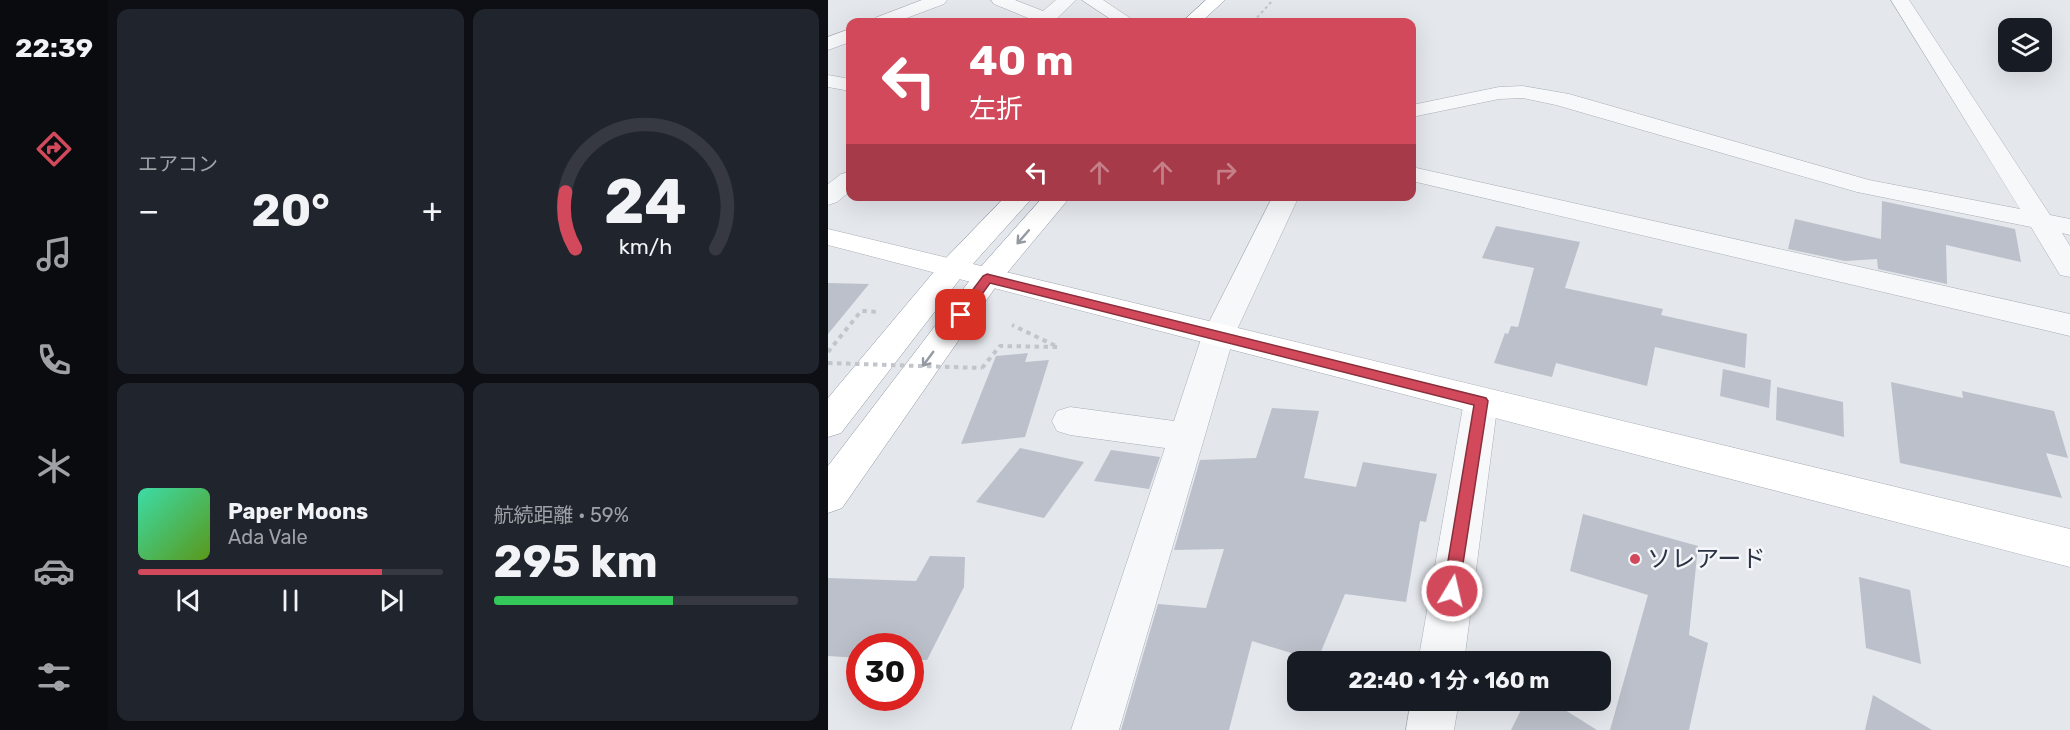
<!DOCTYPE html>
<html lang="ja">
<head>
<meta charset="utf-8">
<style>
  :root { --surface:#171b24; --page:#20242c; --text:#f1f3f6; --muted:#9ea1a6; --line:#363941; --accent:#d1495b }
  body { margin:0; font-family:Rubik,"Noto Sans JP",sans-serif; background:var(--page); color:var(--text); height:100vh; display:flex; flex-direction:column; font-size:22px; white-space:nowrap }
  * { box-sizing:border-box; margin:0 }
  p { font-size:20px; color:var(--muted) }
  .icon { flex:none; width:33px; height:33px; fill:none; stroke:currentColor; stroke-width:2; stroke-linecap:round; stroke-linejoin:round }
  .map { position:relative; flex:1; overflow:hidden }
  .side { display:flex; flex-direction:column; gap:9px; padding:9px; background:#0d0f14; width:720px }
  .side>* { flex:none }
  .hud { position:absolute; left:18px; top:18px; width:570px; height:183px; border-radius:12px; box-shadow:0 6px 24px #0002; background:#d1495b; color:#fff; overflow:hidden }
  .fabs { position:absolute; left:1170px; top:18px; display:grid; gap:12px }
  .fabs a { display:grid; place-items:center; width:54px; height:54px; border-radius:12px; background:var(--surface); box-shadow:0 6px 24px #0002; font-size:30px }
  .speed { position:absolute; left:18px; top:633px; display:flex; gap:12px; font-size:30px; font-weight:700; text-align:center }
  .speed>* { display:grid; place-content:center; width:78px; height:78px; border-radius:50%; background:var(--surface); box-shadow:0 6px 24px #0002; line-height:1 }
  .speed .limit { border:9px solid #d22; background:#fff; color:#111 }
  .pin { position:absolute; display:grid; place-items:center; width:51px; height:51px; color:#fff; margin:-26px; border-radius:12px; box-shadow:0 3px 9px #0006 }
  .me { position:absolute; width:66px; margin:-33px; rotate:9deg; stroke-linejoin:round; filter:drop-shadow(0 0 4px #0008) }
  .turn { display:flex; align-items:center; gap:21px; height:126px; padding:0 24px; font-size:27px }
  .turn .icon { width:78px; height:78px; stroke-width:2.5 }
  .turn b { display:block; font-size:42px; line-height:51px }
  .lanes { display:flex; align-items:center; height:57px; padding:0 24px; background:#0003; justify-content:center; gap:30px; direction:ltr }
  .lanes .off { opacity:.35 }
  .big { font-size:45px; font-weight:700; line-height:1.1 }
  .side .widget { flex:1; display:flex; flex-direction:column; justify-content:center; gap:9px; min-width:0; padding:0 21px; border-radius:12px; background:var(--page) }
  .side .dial { align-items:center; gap:0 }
  .dial svg { height:156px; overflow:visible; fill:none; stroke:var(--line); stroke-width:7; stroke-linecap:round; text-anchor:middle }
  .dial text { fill:var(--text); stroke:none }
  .song { display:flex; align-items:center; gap:18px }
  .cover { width:72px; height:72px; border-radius:9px; background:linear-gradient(135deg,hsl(160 70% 55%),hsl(90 70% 35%)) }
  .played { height:6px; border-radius:3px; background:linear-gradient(90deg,var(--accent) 80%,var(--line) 80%) }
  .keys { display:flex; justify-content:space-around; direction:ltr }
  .heat { display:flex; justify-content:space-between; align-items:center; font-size:33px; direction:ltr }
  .charge { height:9px; border-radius:4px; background:linear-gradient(90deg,#34c759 59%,var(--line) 0) }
  .side .tiles { flex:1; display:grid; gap:9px; grid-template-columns:repeat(2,1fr) }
  .trip { position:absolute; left:459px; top:651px; width:324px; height:60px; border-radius:12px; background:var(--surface); box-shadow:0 6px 24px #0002; font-weight:700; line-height:60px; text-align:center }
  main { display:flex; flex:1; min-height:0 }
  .dock { display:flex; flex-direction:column; width:108px; justify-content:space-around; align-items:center; background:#090b0e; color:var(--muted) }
  .dock .icon { width:42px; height:42px }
  .dock .on { color:var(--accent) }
  .dock b { font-size:27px; color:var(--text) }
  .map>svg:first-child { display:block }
</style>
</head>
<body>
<main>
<nav class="dock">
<b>22:39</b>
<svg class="icon on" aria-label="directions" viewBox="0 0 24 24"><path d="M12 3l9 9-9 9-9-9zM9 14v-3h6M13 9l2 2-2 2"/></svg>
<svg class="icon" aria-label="music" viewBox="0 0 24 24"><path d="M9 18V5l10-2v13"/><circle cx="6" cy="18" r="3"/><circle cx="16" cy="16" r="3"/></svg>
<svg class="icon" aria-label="phone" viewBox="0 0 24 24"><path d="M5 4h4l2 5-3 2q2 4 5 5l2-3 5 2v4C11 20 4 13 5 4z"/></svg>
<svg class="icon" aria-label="climate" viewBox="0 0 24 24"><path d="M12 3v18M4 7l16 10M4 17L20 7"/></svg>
<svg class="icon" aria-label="car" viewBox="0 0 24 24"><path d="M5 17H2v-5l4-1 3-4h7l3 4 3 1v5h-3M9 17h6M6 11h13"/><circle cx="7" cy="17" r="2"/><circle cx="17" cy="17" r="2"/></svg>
<svg class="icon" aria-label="filters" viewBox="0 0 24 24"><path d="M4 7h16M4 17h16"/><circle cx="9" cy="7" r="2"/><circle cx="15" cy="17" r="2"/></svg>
</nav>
<section class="side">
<div class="tiles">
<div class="widget"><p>エアコン</p>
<div class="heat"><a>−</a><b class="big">20°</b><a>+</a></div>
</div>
<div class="widget dial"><svg viewBox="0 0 100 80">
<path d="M14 69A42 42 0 1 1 86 69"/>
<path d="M14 69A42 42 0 0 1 9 40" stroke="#d1495b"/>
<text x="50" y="56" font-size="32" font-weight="700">24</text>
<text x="50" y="72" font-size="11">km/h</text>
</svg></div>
<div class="widget">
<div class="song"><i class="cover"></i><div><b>Paper Moons</b><p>Ada Vale</p></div></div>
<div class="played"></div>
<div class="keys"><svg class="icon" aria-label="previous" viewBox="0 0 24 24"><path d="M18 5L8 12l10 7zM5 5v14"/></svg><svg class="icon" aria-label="pause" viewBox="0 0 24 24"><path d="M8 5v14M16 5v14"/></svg><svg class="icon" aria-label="next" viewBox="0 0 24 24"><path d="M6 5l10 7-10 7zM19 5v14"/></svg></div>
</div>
<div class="widget"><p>航続距離 · 59%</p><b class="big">295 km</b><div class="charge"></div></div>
</div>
</section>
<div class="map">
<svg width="1242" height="730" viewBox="0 0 1242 730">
  <rect width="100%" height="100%" fill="#e4e7ec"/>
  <g fill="#bbc0ca">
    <polygon points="1054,201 1187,229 1193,262 1118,245 1119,284 1050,269 1049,259 1017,261 960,249 967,219 1053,239"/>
    <polygon points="668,226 752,242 737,288 835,309 833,315 919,334 917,368 827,347 819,386 728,363 724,377 666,363 677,333 680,334 683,326 690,327 706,268 654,258"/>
    <polygon points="0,283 41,284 0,334"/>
    <polygon points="200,353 197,362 221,360 197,437 133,444 168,356"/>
    <polygon points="895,369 943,380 941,408 892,396"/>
    <polygon points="1063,382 1135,398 1134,391 1226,411 1240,458 1218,453 1234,498 1072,463"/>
    <polygon points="949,387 1015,402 1016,437 948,420"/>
    <polygon points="444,408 491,411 476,478 528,487 535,462 609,474 598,522 592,521 578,602 517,594 489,661 424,641 401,730 293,730 330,604 378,608 396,549 346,550 372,460 428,458"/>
    <polygon points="192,448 256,462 216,518 148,502"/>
    <polygon points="283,450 332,457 321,489 266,481"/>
    <polygon points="755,514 870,546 861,635 880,643 861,730 782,730 820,595 742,571"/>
    <polygon points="102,556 137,557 136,587 99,660 82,660 82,646 32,646 32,658 0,656 0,578 88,581"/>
    <polygon points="1031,577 1082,590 1093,664 1038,648"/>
    <polygon points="1045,695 1104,730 1037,730"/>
    <polygon points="698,700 721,700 769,730 683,730"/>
  </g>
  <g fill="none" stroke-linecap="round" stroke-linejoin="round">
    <g stroke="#a9aeb7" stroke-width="1">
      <g id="street">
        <polygon points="94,0 119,0 116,4 68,22 44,22 47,18"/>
        <polygon points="163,0 187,0 215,11 228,0 248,0 225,22 204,22 205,20 166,4"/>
        <polygon points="254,0 275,0 308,22 287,22"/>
        <polygon points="1063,0 1081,0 1222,215 1242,219 1242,235 1234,233 1242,246 1242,277 1232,275 1203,227 1029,192 728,105 695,98 671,99 584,117 584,105 671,87 695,86 741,94 1041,180 1192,209"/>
        <polygon points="22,29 22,42 0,50 0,37"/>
        <polygon points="0,75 22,79 22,91 0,87"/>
        <polygon points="584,167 1242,314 1242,336 584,181"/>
        <polygon points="22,172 22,191 9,202 0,205 0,184 13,174"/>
        <polygon points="445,196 471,196 406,336 291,730 243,730 337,448 242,435 229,431 224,421 229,411 242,407 346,421 374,336"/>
        <polygon points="653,388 665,392 670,401 636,662 590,662 636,401 641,392"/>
        <polygon points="583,700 631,700 626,730 578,730"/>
      </g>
    </g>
    <g stroke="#a9aeb7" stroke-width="1">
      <polygon id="secondary" points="0,229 1242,529 1242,567 0,245"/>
    </g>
    <g stroke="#8b94a3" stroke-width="1">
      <g id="highway">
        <polygon points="378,0 397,0 373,22 354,22"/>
        <polygon points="178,196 206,196 135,275 13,433 0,437 0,398 115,261"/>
        <polygon points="216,196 243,196 169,285 14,508 0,513 0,466 149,271"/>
      </g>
    </g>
    <polyline stroke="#c2c5cb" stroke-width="2" stroke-dasharray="3 3" stroke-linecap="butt" points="425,22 445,0"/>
    <g stroke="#c2c5cb" stroke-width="4" stroke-dasharray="4.5 4.5" stroke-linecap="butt">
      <polyline points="0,352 33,311 50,312"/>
      <polyline points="154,368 172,346 230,347 184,325"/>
    </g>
    <use href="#street" fill="#f7f8fa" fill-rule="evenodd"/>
    <use href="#secondary" fill="#fff" fill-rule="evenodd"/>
    <use href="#highway" fill="#fff" fill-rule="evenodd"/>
    <polyline stroke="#c2c5cb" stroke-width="4" stroke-dasharray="4.5 4.5" stroke-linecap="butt" points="0,363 154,368"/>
  </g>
  <defs><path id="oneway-shaft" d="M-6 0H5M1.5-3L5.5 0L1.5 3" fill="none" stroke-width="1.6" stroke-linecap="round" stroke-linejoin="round" transform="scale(1.5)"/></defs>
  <g stroke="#959aa2">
    <use href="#oneway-shaft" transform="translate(195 237) rotate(131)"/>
    <use href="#oneway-shaft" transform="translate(100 359) rotate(126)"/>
  </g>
  <polygon fill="#d1495b" stroke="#882f3b" stroke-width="1.5" points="159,274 658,398 660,401 630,596 624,599 618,596 615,591 646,405 162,283 137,318 128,318 128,312 155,276"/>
  <circle fill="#d1495b" stroke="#f4f6f9" stroke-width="2" cx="807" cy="559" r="6"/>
  <g text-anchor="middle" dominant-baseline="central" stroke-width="5" stroke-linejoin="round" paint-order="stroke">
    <g font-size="24" fill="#2b3445" stroke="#f4f6f9" text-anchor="start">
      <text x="819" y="559">ソレアード</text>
    </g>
  </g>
</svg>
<div class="fabs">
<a><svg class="icon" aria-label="layers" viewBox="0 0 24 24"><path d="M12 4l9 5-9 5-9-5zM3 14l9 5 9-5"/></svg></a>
</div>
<div class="speed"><div class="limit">30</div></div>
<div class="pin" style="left:133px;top:315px;background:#d93025"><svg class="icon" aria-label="arrive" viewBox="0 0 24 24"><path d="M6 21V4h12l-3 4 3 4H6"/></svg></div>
<svg class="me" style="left:624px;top:591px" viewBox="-20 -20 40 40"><circle r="17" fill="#d1495b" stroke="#fff" stroke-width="3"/><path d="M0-11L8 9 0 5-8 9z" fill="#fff"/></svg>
<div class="trip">22:40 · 1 分 · 160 m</div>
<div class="hud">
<div class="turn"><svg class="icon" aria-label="left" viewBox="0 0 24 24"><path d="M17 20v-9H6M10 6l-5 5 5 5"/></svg><div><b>40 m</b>左折</div></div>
<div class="lanes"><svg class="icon" aria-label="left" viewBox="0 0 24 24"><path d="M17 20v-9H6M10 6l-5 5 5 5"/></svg><svg class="icon off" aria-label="ahead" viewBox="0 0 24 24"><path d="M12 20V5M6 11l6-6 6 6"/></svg><svg class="icon off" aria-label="ahead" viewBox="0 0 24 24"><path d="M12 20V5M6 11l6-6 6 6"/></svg><svg class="icon off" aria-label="right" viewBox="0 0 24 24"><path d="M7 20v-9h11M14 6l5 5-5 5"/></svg></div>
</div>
</div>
</main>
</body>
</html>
